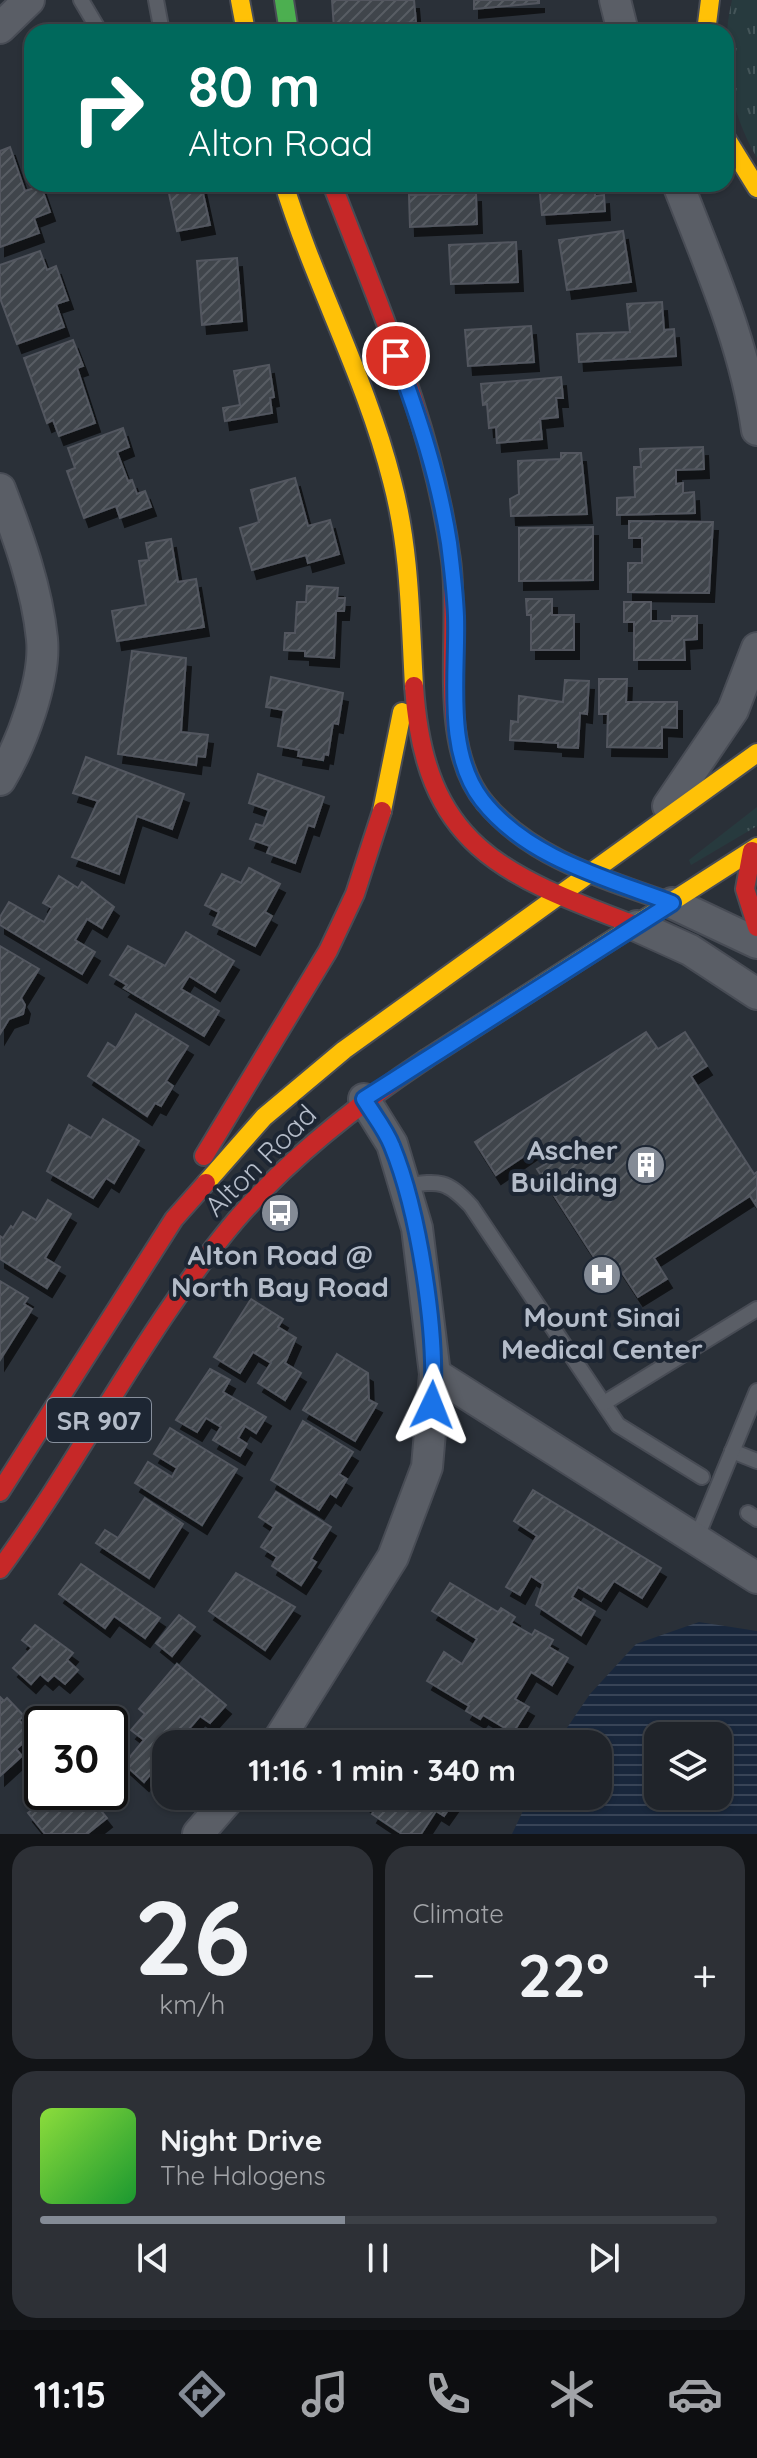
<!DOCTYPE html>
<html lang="en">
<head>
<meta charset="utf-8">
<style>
  :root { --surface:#20242a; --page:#2d3036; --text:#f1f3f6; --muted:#a2a4a8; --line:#3d4147; --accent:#848b96 }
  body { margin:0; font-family:Quicksand,sans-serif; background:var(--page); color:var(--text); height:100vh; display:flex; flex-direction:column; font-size:30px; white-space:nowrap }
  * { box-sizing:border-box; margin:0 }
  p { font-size:26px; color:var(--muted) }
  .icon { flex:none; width:44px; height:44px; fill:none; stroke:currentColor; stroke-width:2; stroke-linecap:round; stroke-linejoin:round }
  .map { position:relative; height:1834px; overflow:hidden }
  .details { display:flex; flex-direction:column; gap:12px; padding:12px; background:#121417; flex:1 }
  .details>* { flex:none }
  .top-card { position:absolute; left:24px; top:24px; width:710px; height:168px; border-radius:24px; box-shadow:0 2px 6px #0004,0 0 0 2px var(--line); background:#00695c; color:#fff; overflow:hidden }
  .tools { position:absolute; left:644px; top:1722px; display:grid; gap:16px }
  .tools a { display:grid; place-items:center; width:88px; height:88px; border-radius:16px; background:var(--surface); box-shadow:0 2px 6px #0004,0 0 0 2px var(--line); font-size:40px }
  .speed { position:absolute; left:24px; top:1706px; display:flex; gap:16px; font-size:40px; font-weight:700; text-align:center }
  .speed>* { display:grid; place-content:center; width:104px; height:104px; border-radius:50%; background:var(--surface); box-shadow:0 2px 6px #0004,0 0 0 2px var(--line); line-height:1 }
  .speed .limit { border:4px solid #111; border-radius:12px; background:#fff; color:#111 }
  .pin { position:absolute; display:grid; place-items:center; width:68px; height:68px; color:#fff; margin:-34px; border:4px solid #fff; border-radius:50%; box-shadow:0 2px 8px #0007 }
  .me { position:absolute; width:88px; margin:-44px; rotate:2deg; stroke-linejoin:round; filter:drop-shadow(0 0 6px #0008) }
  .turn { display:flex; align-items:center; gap:28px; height:168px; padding:0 32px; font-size:36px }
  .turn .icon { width:104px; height:104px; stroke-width:2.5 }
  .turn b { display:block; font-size:56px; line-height:68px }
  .big { font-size:60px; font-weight:700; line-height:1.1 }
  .details .card { flex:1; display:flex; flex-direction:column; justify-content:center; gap:12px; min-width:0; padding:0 28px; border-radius:24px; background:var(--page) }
  .details .dial { align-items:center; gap:0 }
  .dial b { font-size:104px; line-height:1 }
  .song { display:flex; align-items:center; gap:24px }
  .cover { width:96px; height:96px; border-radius:12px; background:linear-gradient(135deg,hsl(90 70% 55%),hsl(130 70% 35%)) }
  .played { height:8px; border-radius:4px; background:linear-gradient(90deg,var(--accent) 45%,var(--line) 45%) }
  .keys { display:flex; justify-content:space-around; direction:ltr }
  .heat { display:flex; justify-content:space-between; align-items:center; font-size:44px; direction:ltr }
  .details .tiles { flex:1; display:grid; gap:12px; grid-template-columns:1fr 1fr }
  .card:last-child { grid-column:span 2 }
  .trip { position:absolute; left:152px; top:1730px; width:460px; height:80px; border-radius:24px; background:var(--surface); box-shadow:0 2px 6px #0004,0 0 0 2px var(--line); font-weight:700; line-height:80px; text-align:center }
  .tabs { display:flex; height:128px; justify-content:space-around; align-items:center; background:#0d0e11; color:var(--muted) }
  .tabs .icon { width:56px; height:56px }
  .tabs .active { color:var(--accent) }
  .tabs b { font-size:36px; color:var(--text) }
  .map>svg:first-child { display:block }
</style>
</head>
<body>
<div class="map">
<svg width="757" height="1834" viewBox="0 0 757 1834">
  <defs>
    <pattern id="grass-tufts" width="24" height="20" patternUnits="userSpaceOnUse" patternTransform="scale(2)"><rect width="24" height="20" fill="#273a3e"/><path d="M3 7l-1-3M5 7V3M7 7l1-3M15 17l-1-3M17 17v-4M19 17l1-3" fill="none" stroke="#445559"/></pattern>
    <pattern id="water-rules" width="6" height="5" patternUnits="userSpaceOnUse" patternTransform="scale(2)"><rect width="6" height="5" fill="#19273c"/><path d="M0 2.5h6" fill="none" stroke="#384457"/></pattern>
    <pattern id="building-hatch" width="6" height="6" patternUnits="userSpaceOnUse" patternTransform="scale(2)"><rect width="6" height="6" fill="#3f444c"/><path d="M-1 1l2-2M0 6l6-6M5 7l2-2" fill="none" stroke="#585d64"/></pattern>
    <filter id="shadow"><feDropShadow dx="5" dy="9" stdDeviation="0" flood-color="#0009"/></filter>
  </defs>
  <rect width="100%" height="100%" fill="#2a3038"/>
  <g fill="url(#grass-tufts)">
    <path d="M 732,0 L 757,0 L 757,158 C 729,110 719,54 732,0 Z"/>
    <polygon points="757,807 757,826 691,865 689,860"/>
  </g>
  <path fill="url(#water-rules)" fill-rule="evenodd" d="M 699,1622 L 757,1631 L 757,1834 L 512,1834 L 530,1796 L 598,1796 L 598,1744 L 556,1744 L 590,1694 L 636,1644 ZM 658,1736 L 718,1736 L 718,1796 L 658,1796 Z"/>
  <g fill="url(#building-hatch)" stroke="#52575f" stroke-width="2" filter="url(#shadow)">
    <polygon points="332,0 414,0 416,22 334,29"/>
    <polygon points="474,0 539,0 539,3 474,9"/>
    <polygon points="554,24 555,32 479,32 479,29"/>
    <polygon points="10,147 25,191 41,186 50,212 34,218 39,233 0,247 0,151"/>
    <polygon points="167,184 201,184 210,225 177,231"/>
    <polygon points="539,184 595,184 595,196 604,195 605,211 542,215"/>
    <polygon points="476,193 477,224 410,227 409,195"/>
    <polygon points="623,231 631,282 567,290 559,240"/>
    <polygon points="516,242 518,282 451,284 449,245"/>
    <polygon points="40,251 47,270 56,266 68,300 56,304 64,327 17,344 0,298 0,265"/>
    <polygon points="237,258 242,321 202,325 197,261"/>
    <polygon points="662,302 664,330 674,329 676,356 579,362 577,334 630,332 627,304"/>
    <polygon points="531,326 534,362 468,366 465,330"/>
    <polygon points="73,340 83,366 77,368 95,423 59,436 53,420 47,423 24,358"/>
    <polygon points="269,365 274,397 270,398 272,413 225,421 223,408 240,405 234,371"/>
    <polygon points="561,377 563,398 556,398 558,417 540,419 542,439 497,443 496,427 489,428 487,404 483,405 481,384"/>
    <polygon points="123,428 129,447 117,452 128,481 132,480 137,494 145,491 151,507 120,518 116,506 84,518 67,471 75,468 68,448"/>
    <polygon points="703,447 704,469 676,470 676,484 683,483 683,493 694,492 695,513 617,515 617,498 635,497 634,467 641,467 640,449"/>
    <polygon points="561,453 581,453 587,514 511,516 510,499 519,494 518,461 561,459"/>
    <polygon points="295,478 308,526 330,520 339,554 308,563 306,555 252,570 240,528 259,522 251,490"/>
    <polygon points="629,521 713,522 709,593 628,592 628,563 642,563 642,538 629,538"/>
    <polygon points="593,527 593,580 519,581 519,528"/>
    <polygon points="171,539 178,582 196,579 204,627 117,641 112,611 146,605 139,561 149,560 146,543"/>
    <polygon points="307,586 338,588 337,598 345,598 344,611 336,611 334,658 305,656 305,651 284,650 285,633 295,633 297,602 306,602"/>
    <polygon points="526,599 552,599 552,615 574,615 574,650 531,650 531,615 527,615"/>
    <polygon points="624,602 651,602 651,621 672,621 672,616 697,616 697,639 684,640 685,660 634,660 634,622 624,622"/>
    <polygon points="132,651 186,658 181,732 208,735 205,757 197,756 196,765 118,754"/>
    <polygon points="271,677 343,693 338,724 333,723 328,755 324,754 323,760 298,756 299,750 278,746 284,710 266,707"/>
    <polygon points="599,679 627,679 626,702 677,702 677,728 662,727 662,748 607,747 608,714 599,714"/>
    <polygon points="565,680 589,681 587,714 580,713 578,748 558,747 558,743 510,740 511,721 518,722 519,696 563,702"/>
    <polygon points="86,757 184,794 172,829 137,816 119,874 72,857 98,801 73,793"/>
    <polygon points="258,774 324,797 314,827 308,825 295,863 267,853 270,846 250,839 256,824 263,826 269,810 249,803"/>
    <polygon points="249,868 280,884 265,912 272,916 255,946 213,925 219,912 205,905 222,874 241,883"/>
    <polygon points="59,876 78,888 82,882 114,907 102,928 87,919 75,940 95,952 82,974 0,925 0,917 9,902 44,922 52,908 43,903"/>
    <polygon points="186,932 234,961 215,992 189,976 181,989 219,1011 204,1036 124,988 127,985 110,975 128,946 165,966"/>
    <polygon points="0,946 39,969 21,998 25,1005 23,1014 9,1019 0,1034"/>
    <polygon points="136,1014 188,1046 166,1081 173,1086 161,1106 155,1103 147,1116 88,1076 108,1043 116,1048"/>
    <polygon points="646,1032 658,1049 685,1032 707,1066 691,1076 754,1174 757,1172 757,1207 750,1196 654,1258 667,1279 638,1297 615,1262 603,1271 537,1169 549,1162 539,1146 496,1175 475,1142"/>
    <polygon points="103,1119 139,1141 114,1183 106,1178 93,1198 47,1171 69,1125 91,1138"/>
    <polygon points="48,1200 71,1214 45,1258 60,1267 47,1288 0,1259 0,1236 3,1238 11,1226 13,1228 23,1212 36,1220"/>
    <polygon points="0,1281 28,1298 24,1304 32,1309 0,1360"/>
    <polygon points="251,1299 283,1319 278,1327 296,1338 285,1363 301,1373 285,1400 258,1383 271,1363 253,1352 240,1373 214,1357"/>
    <polygon points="337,1354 368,1373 369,1400 377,1404 355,1441 303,1410"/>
    <polygon points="210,1369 230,1380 223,1392 266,1417 256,1433 245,1426 238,1438 247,1444 240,1456 213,1440 221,1427 206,1418 197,1432 176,1420"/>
    <polygon points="303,1421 353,1452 339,1474 347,1479 336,1497 330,1493 319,1510 271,1480"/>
    <polygon points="170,1428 237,1469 202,1525 135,1483 148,1462 172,1477 177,1468 154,1454"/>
    <polygon points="533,1490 661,1568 642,1598 614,1581 601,1601 578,1587 572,1597 595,1611 581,1635 536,1605 543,1584 531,1576 520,1595 506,1587 537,1536 514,1521"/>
    <polygon points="276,1492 331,1527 311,1559 316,1562 301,1585 272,1566 277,1557 261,1547 274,1527 259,1517"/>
    <polygon points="145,1498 183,1524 149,1578 96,1543 105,1530 118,1538"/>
    <polygon points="81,1564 160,1618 145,1638 114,1616 105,1628 59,1594"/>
    <polygon points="236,1573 295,1607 265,1650 209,1611"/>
    <polygon points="450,1583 498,1612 501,1608 515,1617 511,1623 532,1635 535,1630 553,1640 549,1647 568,1658 552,1685 531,1672 515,1699 529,1707 513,1733 483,1715 480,1719 466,1711 469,1706 427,1681 444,1652 462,1664 477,1639 432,1611"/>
    <polygon points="179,1615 195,1627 172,1656 156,1643"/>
    <polygon points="35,1625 73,1653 67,1660 78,1670 65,1684 54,1675 48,1681 40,1674 31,1684 13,1668 32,1648 22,1640"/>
    <polygon points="177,1664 226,1705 210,1723 200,1716 176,1744 166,1744 166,1756 144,1782 124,1764 144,1740 131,1730 145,1714 139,1709"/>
    <polygon points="0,1697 4,1701 7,1698 24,1716 19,1720 33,1735 16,1749 22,1756 0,1776"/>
    <polygon points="110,1726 122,1736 110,1750"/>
    <polygon points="457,1734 472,1744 451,1744"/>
    <polygon points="54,1792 86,1792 107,1818 87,1834 45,1834 28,1813"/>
    <polygon points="355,1796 393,1796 409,1807 416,1796 458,1796 444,1816 436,1811 421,1834 402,1834 372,1814 375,1809"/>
  </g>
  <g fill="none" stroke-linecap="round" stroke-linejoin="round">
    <g stroke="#484c55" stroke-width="18">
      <g id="lane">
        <polyline points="81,0 100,32"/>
        <polyline points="156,0 162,32"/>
        <path d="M 404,1186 C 439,1181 446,1179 471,1206 L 618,1425 L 702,1477"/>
        <polyline points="604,1403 757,1309"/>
        <polyline points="732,1451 757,1461"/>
        <polyline points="748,1513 757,1519"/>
        <polyline points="697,1537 757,1391"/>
      </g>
    </g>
    <g stroke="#484c55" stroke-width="34">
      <g id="street">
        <polyline points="615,0 623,32"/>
        <polyline points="0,28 29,0"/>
        <path d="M 678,184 C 709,264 745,345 757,430"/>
        <path d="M 0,489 C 18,536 37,588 42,639 C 46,680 21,745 0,780"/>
        <polyline points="668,806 733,710 757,648"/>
        <polyline points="672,903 757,943"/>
        <polyline points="637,926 690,950 757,994"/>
        <polyline points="435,1374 757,1578"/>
        <polyline points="276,1744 393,1557 427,1467 435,1374 417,1228 392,1144 364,1099"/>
        <polyline points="198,1834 231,1796"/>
      </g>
    </g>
    <g stroke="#484c55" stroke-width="22">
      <g id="fast">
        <polyline points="284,0 289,32"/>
        <path d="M 485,803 C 532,859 605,879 672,903"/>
      </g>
    </g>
    <g stroke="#484c55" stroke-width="22">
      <g id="slow">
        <polyline points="240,0 246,32"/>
        <polyline points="706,32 710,0"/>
        <polyline points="726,138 757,188"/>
        <path d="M 284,184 C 315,285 366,378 392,481 C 410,549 410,616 414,686"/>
        <polyline points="382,811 402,712"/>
        <polyline points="426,1059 757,847"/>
        <polyline points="206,1183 264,1117 344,1050 757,753"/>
      </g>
    </g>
    <g stroke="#484c55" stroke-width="22">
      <g id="jam">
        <path d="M 332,184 C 379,306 434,429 451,560 C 461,633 435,744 485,803"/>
        <path d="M 414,686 C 424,846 502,875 637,926"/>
        <polyline points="752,851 745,889 757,927"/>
        <polyline points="204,1156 328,951 355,894 382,811"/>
        <polyline points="0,1492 174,1219 206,1183"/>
        <path d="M 0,1569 C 83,1456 145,1328 236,1220 C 290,1157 357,1105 426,1059"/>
      </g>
    </g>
    <use href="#lane" stroke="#5a5e66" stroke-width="14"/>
    <use href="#street" stroke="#5a5e66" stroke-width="30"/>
    <use href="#fast" stroke="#4caf50" stroke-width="18"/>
    <use href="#slow" stroke="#ffc107" stroke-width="18"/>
    <use href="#jam" stroke="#c62828" stroke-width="18"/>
  </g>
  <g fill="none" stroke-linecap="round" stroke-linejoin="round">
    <g stroke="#114b97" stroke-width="20">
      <path id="route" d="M 396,356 C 419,418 439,478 449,543 C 452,567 455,591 456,616 C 458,673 444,751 482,800 C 527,858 606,878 672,903 L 364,1099 C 373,1114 386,1130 392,1146 C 419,1212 438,1335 432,1405"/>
    </g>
    <use href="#route" stroke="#1a73e8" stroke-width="14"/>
  </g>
  <defs>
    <g id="building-disc" transform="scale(2)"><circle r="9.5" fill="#848b96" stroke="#1d2633"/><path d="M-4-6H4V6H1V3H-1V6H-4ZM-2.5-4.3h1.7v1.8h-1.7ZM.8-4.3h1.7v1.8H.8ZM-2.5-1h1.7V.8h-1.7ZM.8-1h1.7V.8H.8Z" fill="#fff"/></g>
    <g id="bus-disc" transform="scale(2)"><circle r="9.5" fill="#848b96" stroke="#1d2633"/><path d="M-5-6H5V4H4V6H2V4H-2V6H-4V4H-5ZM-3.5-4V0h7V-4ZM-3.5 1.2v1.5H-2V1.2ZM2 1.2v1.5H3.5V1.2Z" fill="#fff"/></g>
    <g id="hospital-disc" transform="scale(2)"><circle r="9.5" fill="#848b96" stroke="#1d2633"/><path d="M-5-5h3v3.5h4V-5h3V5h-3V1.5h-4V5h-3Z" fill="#fff"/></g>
  </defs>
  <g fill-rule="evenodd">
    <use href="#building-disc" x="646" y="1165"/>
    <use href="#bus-disc" x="280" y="1213"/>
    <use href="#hospital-disc" x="602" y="1275"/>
  </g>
  <g text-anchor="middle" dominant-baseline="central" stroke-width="8" stroke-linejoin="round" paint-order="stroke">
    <rect fill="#1d2633" stroke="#878f9c" stroke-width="2" x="47" y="1398" width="104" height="44" rx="6"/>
    <g font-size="26" font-weight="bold" fill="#b4bcc9">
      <text x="99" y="1420">SR 907</text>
    </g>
    <g font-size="28" font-weight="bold" fill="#b4bcc9" stroke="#1d2633">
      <text x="618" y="1149" text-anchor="end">Ascher<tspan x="618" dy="32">Building</tspan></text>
      <text x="280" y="1254">Alton Road @<tspan x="280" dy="32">North Bay Road</tspan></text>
      <text x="602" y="1316">Mount Sinai<tspan x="602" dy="32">Medical Center</tspan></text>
    </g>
    <g font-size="28" fill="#b4bcc9" stroke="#1d2633">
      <text transform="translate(260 1160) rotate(-45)">Alton Road</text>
    </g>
  </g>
</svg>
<div class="tools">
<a><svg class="icon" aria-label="layers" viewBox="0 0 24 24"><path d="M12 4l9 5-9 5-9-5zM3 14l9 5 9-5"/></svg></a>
</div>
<div class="speed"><div class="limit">30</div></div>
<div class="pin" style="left:396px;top:356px;background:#d93025"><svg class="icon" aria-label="arrive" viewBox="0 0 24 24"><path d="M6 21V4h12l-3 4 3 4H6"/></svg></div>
<svg class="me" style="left:432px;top:1405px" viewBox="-20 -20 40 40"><path d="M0-17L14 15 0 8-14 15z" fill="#1a73e8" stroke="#fff" stroke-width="4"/></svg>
<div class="trip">11:16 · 1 min · 340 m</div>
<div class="top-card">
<div class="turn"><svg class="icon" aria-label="right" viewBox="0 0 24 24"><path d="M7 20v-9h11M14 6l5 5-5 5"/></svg><div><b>80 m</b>Alton Road</div></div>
</div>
</div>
<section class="details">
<div class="tiles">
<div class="card dial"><b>26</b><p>km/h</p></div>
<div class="card"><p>Climate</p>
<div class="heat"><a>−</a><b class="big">22°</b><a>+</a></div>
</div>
<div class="card">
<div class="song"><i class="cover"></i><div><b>Night Drive</b><p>The Halogens</p></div></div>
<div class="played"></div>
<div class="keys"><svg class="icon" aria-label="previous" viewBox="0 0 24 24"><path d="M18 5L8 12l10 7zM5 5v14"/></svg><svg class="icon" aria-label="pause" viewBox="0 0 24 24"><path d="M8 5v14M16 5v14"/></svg><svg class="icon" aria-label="next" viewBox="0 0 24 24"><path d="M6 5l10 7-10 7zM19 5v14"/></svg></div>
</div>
</div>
</section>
<nav class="tabs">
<b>11:15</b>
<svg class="icon active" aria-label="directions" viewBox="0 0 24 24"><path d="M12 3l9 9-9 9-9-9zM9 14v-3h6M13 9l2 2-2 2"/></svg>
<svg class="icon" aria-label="music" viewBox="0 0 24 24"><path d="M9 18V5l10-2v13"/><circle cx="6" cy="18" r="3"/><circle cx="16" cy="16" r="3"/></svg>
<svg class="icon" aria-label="phone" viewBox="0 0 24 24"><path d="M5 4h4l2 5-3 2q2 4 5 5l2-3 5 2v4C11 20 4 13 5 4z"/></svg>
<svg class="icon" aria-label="climate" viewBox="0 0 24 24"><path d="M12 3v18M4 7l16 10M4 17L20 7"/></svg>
<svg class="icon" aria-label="car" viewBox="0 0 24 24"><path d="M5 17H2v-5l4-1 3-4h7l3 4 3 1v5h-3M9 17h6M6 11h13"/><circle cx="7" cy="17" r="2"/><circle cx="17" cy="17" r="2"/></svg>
</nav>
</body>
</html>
